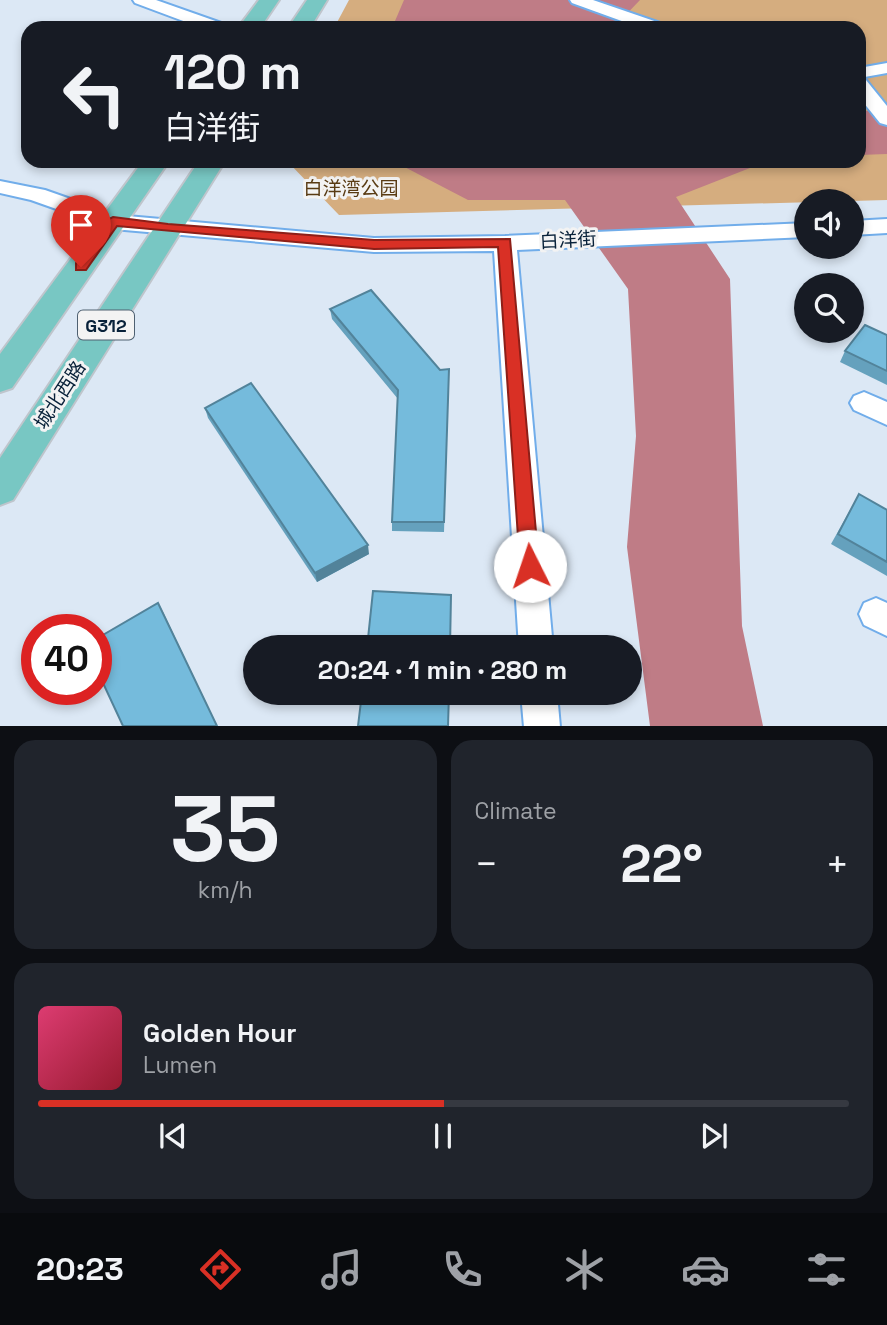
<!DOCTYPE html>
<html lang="en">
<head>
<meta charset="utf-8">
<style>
  :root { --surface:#171b24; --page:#20242c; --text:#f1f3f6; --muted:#9ea1a6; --line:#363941; --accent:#d93025 }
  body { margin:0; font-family:"Space Grotesk","Noto Sans SC",sans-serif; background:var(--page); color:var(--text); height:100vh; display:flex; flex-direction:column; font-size:26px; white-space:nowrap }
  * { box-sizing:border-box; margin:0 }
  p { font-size:23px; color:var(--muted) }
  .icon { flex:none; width:38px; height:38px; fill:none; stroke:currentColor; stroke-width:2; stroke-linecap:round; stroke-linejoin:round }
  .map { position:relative; height:726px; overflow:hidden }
  .panel { display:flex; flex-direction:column; gap:14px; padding:14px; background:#0d0f14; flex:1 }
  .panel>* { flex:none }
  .hud { position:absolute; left:21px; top:21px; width:845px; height:147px; border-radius:21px; box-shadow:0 4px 10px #0003; background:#171b24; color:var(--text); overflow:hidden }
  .tools { position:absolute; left:794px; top:189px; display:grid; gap:14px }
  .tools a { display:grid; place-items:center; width:70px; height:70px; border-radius:50%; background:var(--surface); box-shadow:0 4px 10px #0003; font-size:35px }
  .speed { position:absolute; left:21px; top:614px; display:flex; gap:14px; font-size:35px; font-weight:700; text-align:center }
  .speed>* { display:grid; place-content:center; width:91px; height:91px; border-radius:50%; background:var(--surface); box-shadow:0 4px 10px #0003; line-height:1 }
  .speed .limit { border:10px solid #d22; background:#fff; color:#111 }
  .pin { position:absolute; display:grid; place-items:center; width:60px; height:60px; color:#fff; margin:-72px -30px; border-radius:50% 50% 50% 0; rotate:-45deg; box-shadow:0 0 7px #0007 }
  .pin .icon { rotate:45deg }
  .me { position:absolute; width:77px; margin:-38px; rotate:356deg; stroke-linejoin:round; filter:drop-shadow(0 0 5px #0008) }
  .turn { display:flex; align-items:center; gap:24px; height:147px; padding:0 28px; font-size:32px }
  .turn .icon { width:91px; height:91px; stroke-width:2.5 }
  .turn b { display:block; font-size:49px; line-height:60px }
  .big { font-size:52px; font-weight:700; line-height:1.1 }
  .panel .card { flex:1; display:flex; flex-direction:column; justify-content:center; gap:10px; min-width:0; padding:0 24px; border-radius:21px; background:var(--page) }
  .panel .dial { align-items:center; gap:0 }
  .dial b { font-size:91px; line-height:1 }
  .song { display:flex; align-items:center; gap:21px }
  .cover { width:84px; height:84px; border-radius:10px; background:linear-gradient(135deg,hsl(340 70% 55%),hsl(350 70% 35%)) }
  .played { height:7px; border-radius:4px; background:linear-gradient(90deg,var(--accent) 50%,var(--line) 50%) }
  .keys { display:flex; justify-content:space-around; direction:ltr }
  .heat { display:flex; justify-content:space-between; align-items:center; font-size:38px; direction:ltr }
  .panel .tiles { flex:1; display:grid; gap:14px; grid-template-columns:1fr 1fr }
  .card:last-child { grid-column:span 2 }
  .trip { position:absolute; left:243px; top:635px; width:399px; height:70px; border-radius:35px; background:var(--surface); box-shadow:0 4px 10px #0003; font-weight:700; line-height:70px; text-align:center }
  .dock { display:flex; height:112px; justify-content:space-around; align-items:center; background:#090b0e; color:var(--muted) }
  .dock .icon { width:49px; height:49px }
  .dock .on { color:var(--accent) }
  .dock b { font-size:32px; color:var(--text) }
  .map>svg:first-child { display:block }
</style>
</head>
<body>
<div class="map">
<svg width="887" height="727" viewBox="0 0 887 727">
  <rect width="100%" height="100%" fill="#dce8f5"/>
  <polygon fill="#d5ad7f" points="349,0 887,0 887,200 339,215 287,161 859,161 859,28 334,28"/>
  <g fill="#bf7c86">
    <polygon points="404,0 640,0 618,23 624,28 392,28"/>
    <polygon points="859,111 887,111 887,154 859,155"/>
    <polygon points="393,161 768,161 676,197 730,279 742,626 763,726 650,726 627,547 636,436 628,289 565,200 468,200"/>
  </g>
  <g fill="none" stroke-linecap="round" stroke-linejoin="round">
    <g stroke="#71adea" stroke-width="4">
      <g id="minor">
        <polygon points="133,0 156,0 224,24 226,28 202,28 135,3"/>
        <polygon points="570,0 593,0 663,24 665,28 641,28 572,3"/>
        <polygon points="887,63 887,73 859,78 859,68"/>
        <polygon points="859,79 866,80 887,106 887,125 880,123 859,97"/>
        <polygon points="0,181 45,190 116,215 374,238 505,236 807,223 807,237 517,250 553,648 519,648 494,251 374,252 113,229 31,200 0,193"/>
        <polygon points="887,219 887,233 852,235 852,221"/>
        <polygon points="864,392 887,402 887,425 854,410 850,403 854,396"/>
        <polygon points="876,598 887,603 887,636 864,625 859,614 864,603"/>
        <polygon points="521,693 557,693 560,727 524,727"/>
      </g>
    </g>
    <g stroke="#bfc5cc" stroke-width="4">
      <g id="major">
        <polygon points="259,0 279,0 260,28 238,28"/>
        <polygon points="307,0 327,0 310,28 288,28"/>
        <polygon points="143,161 169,161 12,388 0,392 0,354"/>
        <polygon points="199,161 225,161 13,500 0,505 0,458"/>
      </g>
    </g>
    <use href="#minor" fill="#fff" fill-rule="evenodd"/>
    <use href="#major" fill="#78c7c3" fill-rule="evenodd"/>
  </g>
  <g fill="#65a1bd">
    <polygon points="330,309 440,370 449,369 444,532 392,531 392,522 398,399 332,319"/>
    <polygon points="887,335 887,385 840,362 845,351"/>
    <polygon points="205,408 369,554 317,582 208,418"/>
    <polygon points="859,494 887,510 887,576 831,544"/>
  </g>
  <g fill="#52839a">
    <polygon points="368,545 369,554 317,582 315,573"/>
    <polygon points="158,603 163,612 217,726"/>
  </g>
  <g fill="#75bbdc" stroke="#52839a" stroke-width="2">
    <polygon points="371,290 440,370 449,369 444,522 392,522 398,390 330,309"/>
    <polygon points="865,325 887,335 887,371 845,351"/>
    <polygon points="251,383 368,545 315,573 205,408"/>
    <polygon points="859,494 887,510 887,562 838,534"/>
    <polygon points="373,591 451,595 450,648 367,648"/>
    <polygon points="158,603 217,726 123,726 96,668 96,639"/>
    <polygon points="362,693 449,693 448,726 358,726"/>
  </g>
  <polygon fill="#d93025" stroke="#8d1f18" stroke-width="2" points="113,217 168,224 374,240 510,239 539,566 536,573 530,575 523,573 520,566 498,247 374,249 117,226 86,270 76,270 76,263 109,219"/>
  <g text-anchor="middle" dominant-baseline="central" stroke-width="6" stroke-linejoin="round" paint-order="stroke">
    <rect fill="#f3f3f3" stroke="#4e6071" stroke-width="2" x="78" y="310.5" width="56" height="29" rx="5"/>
    <g font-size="18" font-weight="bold" fill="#082139">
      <text x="106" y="325">G312</text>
    </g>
    <g font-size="19" fill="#593b13" stroke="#f3f3f3">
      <text x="351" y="188">白洋湾公园</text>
    </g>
    <g font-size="19" fill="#082139" stroke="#f3f3f3">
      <text transform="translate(568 240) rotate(-3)">白洋街</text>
      <text transform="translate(60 395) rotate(-57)">城北西路</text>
    </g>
  </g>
</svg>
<div class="tools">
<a><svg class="icon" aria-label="sound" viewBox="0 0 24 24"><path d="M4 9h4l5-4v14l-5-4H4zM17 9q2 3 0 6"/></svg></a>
<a><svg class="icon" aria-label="search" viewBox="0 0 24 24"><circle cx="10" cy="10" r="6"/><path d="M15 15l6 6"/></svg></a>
</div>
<div class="speed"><div class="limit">40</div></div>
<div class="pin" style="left:81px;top:267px;background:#d93025"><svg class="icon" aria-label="arrive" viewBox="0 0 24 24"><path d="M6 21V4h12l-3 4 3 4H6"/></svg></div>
<svg class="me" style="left:530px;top:566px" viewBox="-20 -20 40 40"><circle r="19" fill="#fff"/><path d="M0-13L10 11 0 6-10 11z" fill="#d93025"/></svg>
<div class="trip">20:24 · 1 min · 280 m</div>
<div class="hud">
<div class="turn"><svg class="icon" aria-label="left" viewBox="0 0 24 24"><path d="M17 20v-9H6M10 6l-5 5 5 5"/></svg><div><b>120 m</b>白洋街</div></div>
</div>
</div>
<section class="panel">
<div class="tiles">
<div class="card dial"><b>35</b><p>km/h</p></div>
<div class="card"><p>Climate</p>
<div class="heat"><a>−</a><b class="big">22°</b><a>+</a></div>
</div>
<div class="card">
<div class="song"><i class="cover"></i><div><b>Golden Hour</b><p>Lumen</p></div></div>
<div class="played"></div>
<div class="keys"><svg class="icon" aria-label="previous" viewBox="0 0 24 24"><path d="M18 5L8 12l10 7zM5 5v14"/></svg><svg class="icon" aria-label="pause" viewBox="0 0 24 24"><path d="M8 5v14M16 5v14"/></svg><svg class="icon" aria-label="next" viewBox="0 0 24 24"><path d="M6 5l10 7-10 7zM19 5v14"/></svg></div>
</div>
</div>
</section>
<nav class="dock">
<b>20:23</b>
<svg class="icon on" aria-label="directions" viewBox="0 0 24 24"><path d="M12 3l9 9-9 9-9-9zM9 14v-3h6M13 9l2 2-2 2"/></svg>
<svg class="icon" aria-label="music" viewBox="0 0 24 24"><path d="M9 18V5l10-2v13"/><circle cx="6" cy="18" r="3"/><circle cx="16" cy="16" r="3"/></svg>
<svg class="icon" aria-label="phone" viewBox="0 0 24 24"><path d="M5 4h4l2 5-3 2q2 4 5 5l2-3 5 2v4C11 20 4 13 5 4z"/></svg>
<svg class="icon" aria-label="climate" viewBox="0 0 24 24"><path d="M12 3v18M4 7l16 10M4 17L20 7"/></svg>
<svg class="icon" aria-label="car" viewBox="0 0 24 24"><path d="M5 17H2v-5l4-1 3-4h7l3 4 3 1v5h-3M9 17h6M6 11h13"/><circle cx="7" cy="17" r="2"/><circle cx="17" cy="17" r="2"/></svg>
<svg class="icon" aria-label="filters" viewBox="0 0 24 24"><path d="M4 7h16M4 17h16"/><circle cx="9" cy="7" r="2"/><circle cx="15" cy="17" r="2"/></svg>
</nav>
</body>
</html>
